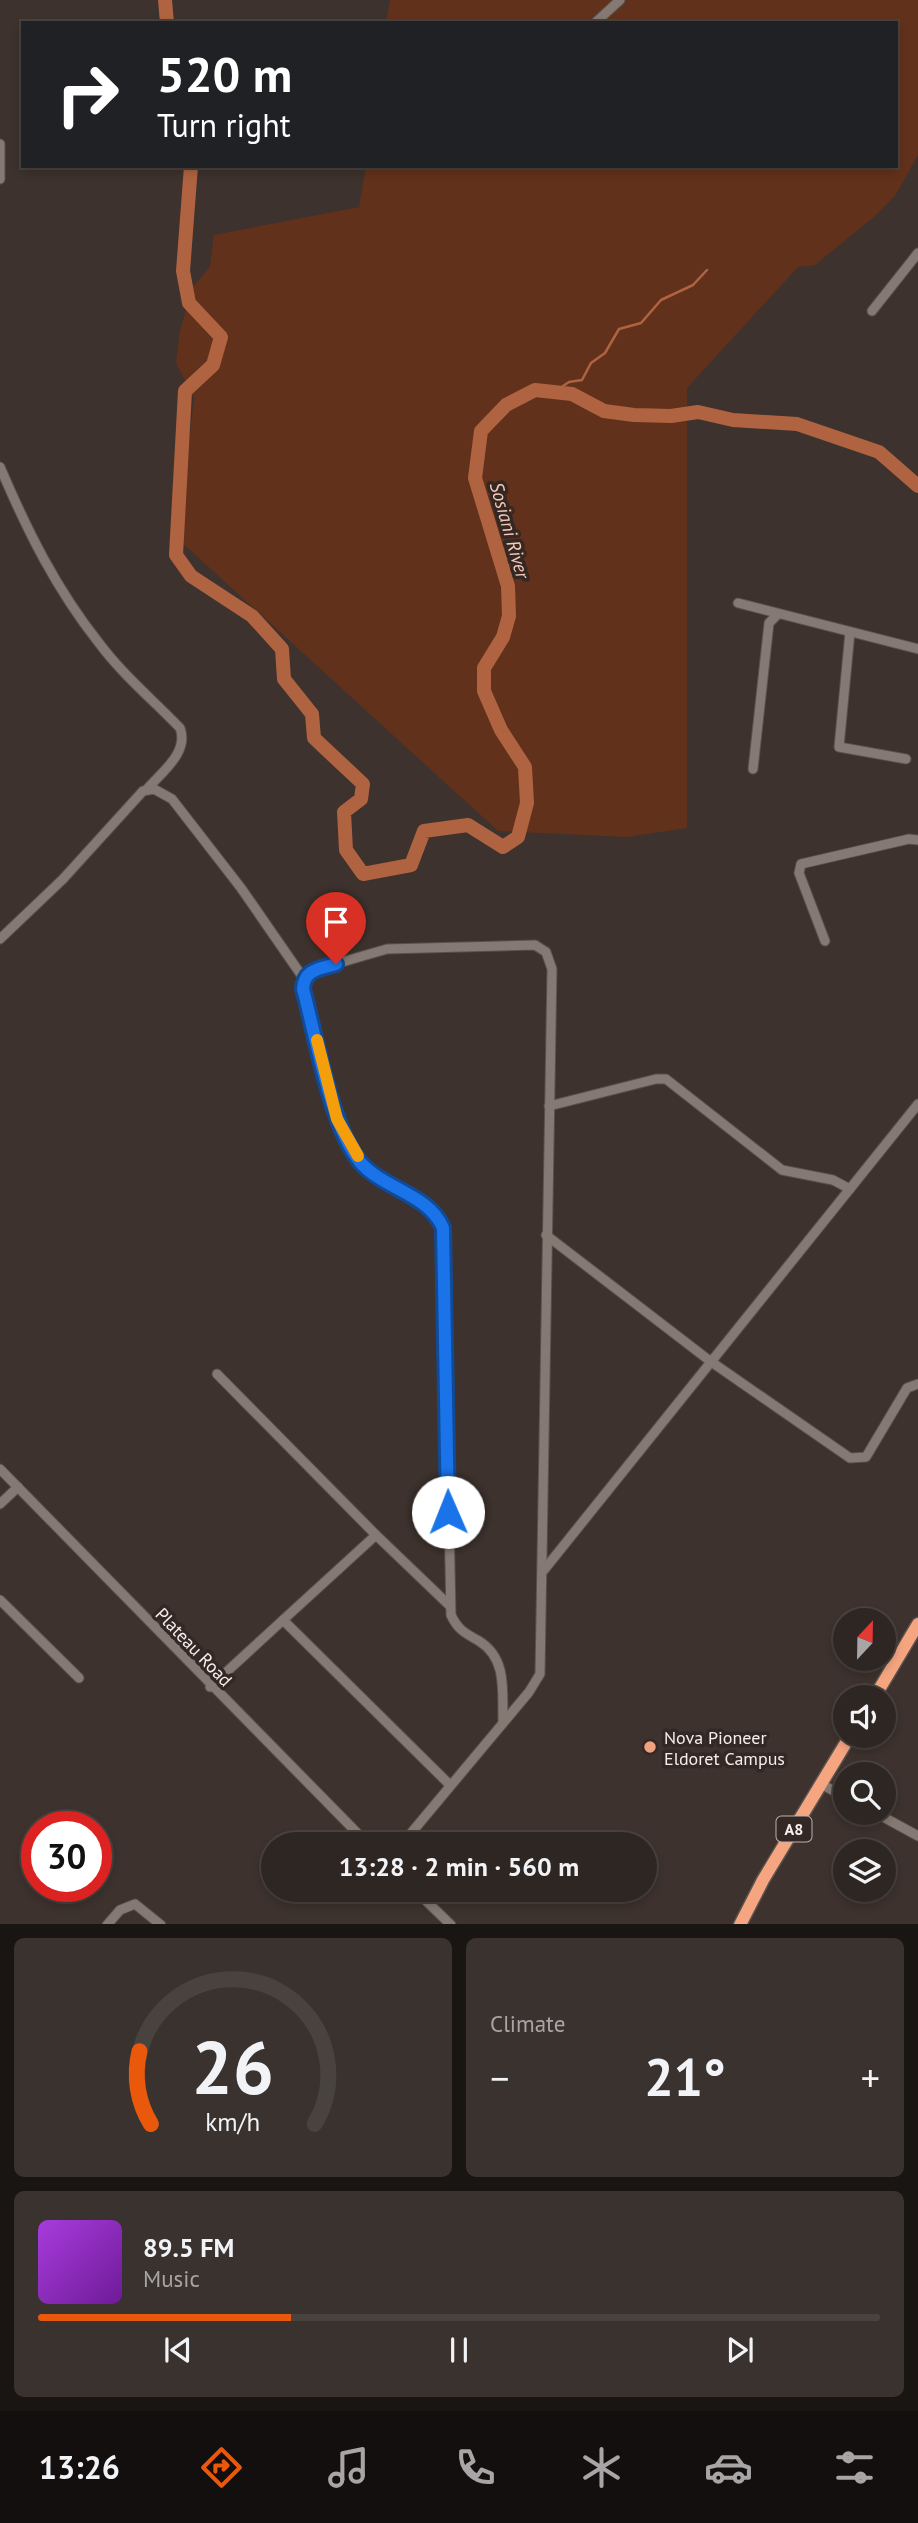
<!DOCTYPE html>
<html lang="en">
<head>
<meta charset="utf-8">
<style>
  :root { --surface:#2e2622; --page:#3a322f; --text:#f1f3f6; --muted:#a7a5a5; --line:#494340; --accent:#ea580c }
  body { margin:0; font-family:"PT Sans",sans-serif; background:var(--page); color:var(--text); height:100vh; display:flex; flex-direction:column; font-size:26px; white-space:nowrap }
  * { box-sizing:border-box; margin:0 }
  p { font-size:23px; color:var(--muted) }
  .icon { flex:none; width:38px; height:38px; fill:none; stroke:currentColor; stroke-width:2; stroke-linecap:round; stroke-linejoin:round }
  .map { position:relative; height:1924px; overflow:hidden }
  .sheet { display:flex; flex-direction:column; gap:14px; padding:14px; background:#191513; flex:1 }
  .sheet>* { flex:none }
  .guide { position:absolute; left:21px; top:21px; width:877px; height:147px; border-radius:0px; box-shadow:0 4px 10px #0003,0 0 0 2px var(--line); background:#202124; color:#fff; overflow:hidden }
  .needle { width:46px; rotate:22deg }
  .buttons { position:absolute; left:833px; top:1608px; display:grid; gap:14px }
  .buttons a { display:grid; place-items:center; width:63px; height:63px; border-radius:50%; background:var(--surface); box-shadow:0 4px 10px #0003,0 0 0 2px var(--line); font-size:35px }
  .speed { position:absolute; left:21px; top:1811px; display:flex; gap:14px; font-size:35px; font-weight:700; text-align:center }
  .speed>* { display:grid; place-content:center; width:91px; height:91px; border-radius:50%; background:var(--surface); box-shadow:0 4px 10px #0003,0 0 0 2px var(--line); line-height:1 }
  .speed .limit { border:10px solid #d22; background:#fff; color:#111 }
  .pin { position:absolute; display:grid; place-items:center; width:60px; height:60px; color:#fff; margin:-72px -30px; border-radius:50% 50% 50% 0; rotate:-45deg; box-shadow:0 0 7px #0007 }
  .pin .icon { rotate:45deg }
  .me { position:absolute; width:77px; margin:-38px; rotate:359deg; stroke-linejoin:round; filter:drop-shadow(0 0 5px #0008) }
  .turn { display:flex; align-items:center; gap:24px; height:147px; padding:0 21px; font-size:32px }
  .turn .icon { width:91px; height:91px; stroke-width:2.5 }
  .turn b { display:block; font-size:49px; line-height:60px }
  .big { font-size:52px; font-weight:600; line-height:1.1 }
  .sheet .widget { flex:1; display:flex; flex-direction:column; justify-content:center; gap:10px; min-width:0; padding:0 24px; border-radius:10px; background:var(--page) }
  .sheet .dial { align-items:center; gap:0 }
  .dial svg { height:182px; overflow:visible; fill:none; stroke:var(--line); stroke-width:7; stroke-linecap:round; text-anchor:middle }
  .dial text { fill:var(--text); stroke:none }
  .song { display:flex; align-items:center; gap:21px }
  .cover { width:84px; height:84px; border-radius:10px; background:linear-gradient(135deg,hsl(280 70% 55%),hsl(280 70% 35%)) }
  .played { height:7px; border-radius:4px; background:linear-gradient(90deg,var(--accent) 30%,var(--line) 30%) }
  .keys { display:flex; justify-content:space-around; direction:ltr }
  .heat { display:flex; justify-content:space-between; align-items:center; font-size:38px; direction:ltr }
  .sheet .tiles { flex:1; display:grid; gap:14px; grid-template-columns:1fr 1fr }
  .widget:last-child { grid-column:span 2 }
  .trip { position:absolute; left:261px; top:1832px; width:396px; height:70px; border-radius:35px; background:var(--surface); box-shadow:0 4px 10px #0003,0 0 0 2px var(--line); font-weight:600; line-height:70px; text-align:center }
  .menu { display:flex; height:112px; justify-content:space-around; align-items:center; background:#120f0e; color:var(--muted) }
  .menu .icon { width:49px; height:49px }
  .menu .on { color:var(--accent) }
  .menu b { font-size:32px; color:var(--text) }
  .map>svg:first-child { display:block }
</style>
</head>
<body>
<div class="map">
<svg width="918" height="1925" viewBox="0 0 918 1925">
  <rect width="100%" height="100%" fill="#3d322d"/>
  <polygon fill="#62311b" points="390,0 918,0 918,155 895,196 875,216 815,265 798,267 687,388 687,828 627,837 498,831 178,539 194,398 176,363 180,330 193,287 210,267 214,235 359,207 366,166 896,166 896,23 386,23"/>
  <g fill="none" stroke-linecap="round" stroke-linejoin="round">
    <polyline stroke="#b06340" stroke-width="2.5" points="554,392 569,382 582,380 591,363 605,353 619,329 641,323 661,300 693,285 707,270"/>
    <g stroke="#b06340" stroke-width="14">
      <polyline points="165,0 167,23"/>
      <polyline points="191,166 183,271 189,303 221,337 213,365 185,391 176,555 191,576 252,616 282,649 284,679 312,714 314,738 363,784 361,799 344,812 346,850 363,874 411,865 424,831 468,825 503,847 518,837 527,803 525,767 501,730 484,691 484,668 503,637 509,616 508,586 475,478 481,431 506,405 535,390 572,394 604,411 634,415 671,416 698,412 733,420 797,424 879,452 918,486"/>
    </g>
    <g stroke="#5a514d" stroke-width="11">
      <g id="minor">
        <polyline points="595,23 620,0"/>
        <polyline points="0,144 0,179"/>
        <polyline points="872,311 918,253"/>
        <path d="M 0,467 C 27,530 56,589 99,643 C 122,674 153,700 180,728 C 189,752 163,771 148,788"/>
        <polyline points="738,603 918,649"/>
        <polyline points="850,632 839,747 906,759"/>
        <polyline points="753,769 769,623 778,614"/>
        <path d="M 0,939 L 63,879 L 143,791 L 154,789 L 172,799 L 241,888 L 304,979 L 304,989 C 316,1037 330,1125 360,1162 C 384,1189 428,1194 443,1228 L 451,1615 C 458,1630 465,1633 479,1641 C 508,1659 502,1692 503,1723"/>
        <polyline points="825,941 799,873 801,864 909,839 918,840"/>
        <polyline points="304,979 311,971 387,949 535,945 546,952 552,969 540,1674 529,1692 402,1844"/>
        <polyline points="549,1106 656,1079 666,1079 782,1170 833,1180 850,1189"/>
        <polyline points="546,1235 710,1361 850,1458 866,1457 907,1388 918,1384"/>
        <polyline points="217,1374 376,1535"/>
        <polyline points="0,1469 368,1844"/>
        <polyline points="0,1504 18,1487"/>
        <polyline points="544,1570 918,1104"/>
        <polyline points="0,1600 79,1678"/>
        <polyline points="283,1620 376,1535 449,1605"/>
        <polyline points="210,1687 283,1620 450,1785"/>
        <polyline points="821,1784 845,1797"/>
        <polyline points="876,1813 918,1836"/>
        <polyline points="415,1890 451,1925"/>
        <polyline points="107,1925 120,1910 135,1904 161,1925"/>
      </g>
    </g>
    <g stroke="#5a514d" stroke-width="15">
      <g id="highway">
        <polyline points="874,1698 918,1624"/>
        <polyline points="740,1925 763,1880 850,1736"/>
      </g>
    </g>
    <use href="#minor" stroke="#857973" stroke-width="9"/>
    <use href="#highway" stroke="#f6a581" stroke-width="12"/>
  </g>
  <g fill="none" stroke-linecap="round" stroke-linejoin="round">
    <g stroke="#114b97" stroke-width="18">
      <path id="route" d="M 336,964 C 320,969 304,969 303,989 C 316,1036 330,1125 360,1162 C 383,1189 429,1194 443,1228 L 448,1512"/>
    </g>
    <use href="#route" stroke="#1a73e8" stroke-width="12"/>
    <polyline stroke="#f59e0b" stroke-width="12" points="317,1040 337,1119 358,1156"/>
  </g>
  <circle fill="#f2a17e" stroke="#332824" stroke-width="2.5" cx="650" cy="1747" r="7"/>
  <g text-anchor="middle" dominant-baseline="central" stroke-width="7" stroke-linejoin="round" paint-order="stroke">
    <rect fill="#332824" stroke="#bbb3af" stroke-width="2" x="776.5" y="1816.5" width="35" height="25" rx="5"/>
    <g font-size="16" font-weight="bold" fill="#f5eeeb">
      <text x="794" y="1829">A8</text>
    </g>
    <g font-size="18" fill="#f5eeeb" stroke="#332824">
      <text transform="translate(194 1647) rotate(46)">Plateau Road</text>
    </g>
    <g font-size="18" fill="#f5eeeb" stroke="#332824" text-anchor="start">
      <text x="664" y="1737">Nova Pioneer<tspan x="664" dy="21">Eldoret Campus</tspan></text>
    </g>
    <g font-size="19" font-style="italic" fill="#f8cbb8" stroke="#332824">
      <text transform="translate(510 530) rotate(74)">Sosiani River</text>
    </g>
  </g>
</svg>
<div class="buttons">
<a><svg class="needle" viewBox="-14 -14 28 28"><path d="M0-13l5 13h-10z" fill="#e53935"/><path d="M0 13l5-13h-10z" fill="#a7a5a5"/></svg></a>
<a><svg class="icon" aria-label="sound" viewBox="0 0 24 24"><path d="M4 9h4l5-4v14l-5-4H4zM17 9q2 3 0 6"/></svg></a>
<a><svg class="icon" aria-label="search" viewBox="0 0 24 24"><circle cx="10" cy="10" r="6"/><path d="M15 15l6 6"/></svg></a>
<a><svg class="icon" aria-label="layers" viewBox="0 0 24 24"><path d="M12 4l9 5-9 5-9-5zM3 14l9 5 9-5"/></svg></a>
</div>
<div class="speed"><div class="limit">30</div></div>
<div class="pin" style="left:336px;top:964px;background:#d93025"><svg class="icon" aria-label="arrive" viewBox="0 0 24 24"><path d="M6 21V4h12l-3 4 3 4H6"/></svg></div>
<svg class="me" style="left:448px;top:1512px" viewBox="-20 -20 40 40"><circle r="19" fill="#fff"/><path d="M0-13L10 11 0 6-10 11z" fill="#1a73e8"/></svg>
<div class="trip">13:28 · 2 min · 560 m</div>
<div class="guide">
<div class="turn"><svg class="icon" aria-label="right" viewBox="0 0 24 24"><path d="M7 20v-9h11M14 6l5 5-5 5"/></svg><div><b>520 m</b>Turn right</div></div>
</div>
</div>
<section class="sheet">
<div class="tiles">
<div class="widget dial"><svg viewBox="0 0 100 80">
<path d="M14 69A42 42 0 1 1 86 69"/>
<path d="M14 69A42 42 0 0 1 9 37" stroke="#ea580c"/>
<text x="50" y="56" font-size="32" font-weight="700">26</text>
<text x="50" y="72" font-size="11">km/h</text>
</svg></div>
<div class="widget"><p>Climate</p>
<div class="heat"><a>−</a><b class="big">21°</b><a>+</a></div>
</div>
<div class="widget">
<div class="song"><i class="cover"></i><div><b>89.5 FM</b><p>Music</p></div></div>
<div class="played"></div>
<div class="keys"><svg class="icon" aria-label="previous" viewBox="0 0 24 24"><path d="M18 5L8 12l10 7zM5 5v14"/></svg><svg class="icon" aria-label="pause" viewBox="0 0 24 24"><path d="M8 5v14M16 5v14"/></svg><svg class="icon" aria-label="next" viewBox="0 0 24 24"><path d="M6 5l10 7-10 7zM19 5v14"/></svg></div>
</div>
</div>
</section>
<nav class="menu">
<b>13:26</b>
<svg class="icon on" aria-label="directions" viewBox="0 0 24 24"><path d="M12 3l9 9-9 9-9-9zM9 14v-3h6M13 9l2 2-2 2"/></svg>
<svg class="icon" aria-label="music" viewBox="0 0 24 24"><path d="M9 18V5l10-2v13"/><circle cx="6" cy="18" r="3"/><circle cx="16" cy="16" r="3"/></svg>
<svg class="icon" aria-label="phone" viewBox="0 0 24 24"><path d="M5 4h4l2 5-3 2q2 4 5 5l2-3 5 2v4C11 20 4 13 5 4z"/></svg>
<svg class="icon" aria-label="climate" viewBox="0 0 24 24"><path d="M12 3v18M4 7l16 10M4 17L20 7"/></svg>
<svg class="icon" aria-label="car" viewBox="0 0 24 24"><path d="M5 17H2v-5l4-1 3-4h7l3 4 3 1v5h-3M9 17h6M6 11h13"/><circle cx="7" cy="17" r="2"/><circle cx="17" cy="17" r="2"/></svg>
<svg class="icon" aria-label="filters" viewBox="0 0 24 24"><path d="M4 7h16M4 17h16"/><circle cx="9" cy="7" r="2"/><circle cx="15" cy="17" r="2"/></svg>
</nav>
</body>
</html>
